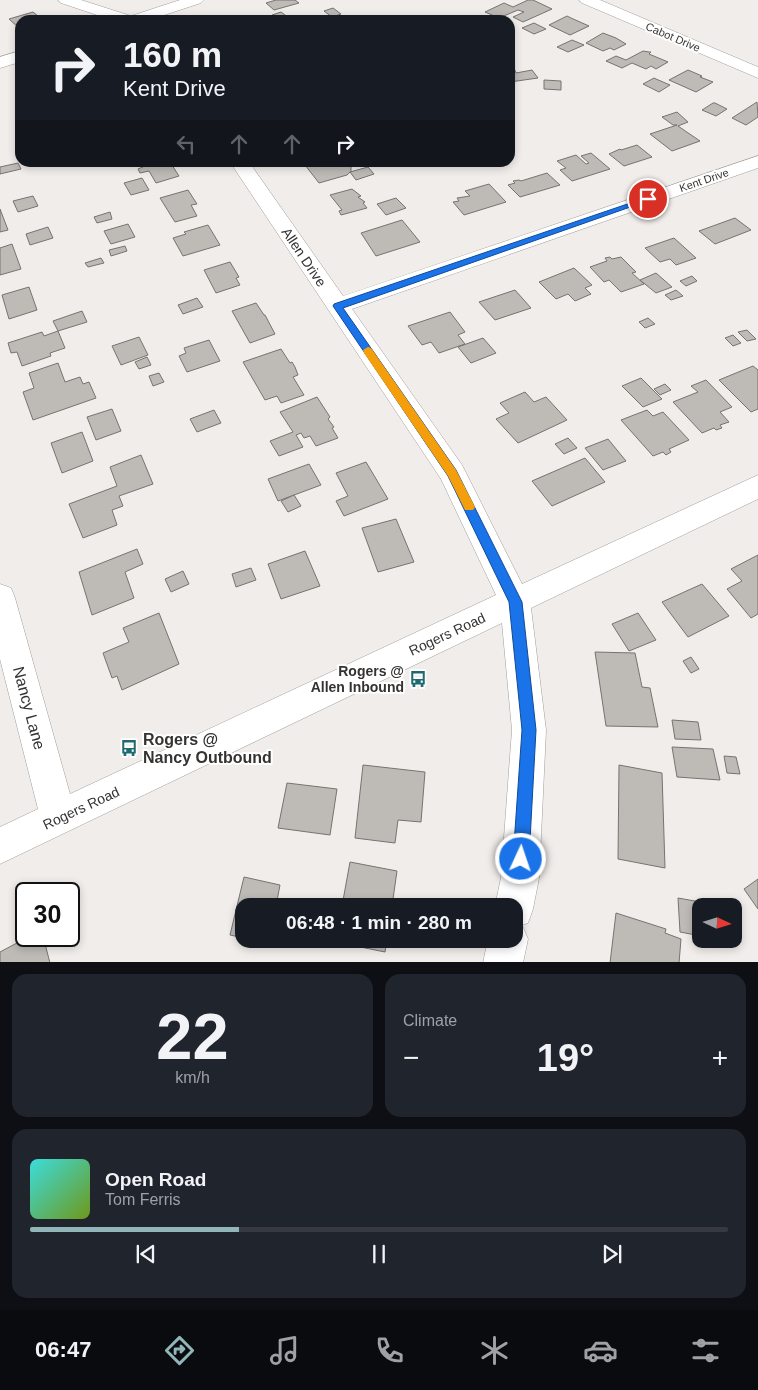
<!DOCTYPE html>
<html lang="en">
<head>
<meta charset="utf-8">
<style>
  :root { --surface:#171b24; --page:#20242c; --text:#f1f3f6; --muted:#9ea1a6; --line:#363941; --accent:#92b5b9 }
  body { margin:0; font-family:Arial,sans-serif; background:var(--page); color:var(--text); height:100vh; display:flex; flex-direction:column; font-size:19px; white-space:nowrap }
  * { box-sizing:border-box; margin:0 }
  p { font-size:16px; color:var(--muted) }
  .icon { flex:none; width:28px; height:28px; fill:none; stroke:currentColor; stroke-width:2; stroke-linecap:round; stroke-linejoin:round }
  .map { position:relative; height:962px; overflow:hidden }
  .panel { display:flex; flex-direction:column; gap:12px; padding:12px; background:#0d0f14; flex:1 }
  .panel>* { flex:none }
  .banner { position:absolute; left:15px; top:15px; width:500px; height:152px; border-radius:15px; box-shadow:0 2px 8px #0003; background:#171b24; color:var(--text); overflow:hidden }
  .needle { width:32px; rotate:94deg }
  .tools { position:absolute; left:692px; top:898px; display:grid; gap:10px }
  .tools a { display:grid; place-items:center; width:50px; height:50px; border-radius:10px; background:var(--surface); box-shadow:0 2px 8px #0003; font-size:25px }
  .speed { position:absolute; left:15px; top:882px; display:flex; gap:10px; font-size:25px; font-weight:700; text-align:center }
  .speed>* { display:grid; place-content:center; width:65px; height:65px; border-radius:50%; background:var(--surface); box-shadow:0 2px 8px #0003; line-height:1 }
  .speed .limit { border:2px solid #111; border-radius:8px; background:#fff; color:#111 }
  .pin { position:absolute; display:grid; place-items:center; width:42px; height:42px; color:#fff; margin:-21px; border:2px solid #fff; border-radius:50%; box-shadow:0 1px 5px #0007 }
  .me { position:absolute; width:55px; margin:-28px; rotate:3deg; stroke-linejoin:round; filter:drop-shadow(0 0 4px #0008) }
  .turn { display:flex; align-items:center; gap:18px; height:105px; padding:0 25px; font-size:22px }
  .turn .icon { width:65px; height:65px; stroke-width:2.5 }
  .turn b { display:block; font-size:35px; line-height:42px }
  .lanes { display:flex; align-items:center; height:48px; padding:0 25px; background:#0003; justify-content:center; gap:25px; direction:ltr }
  .lanes .off { opacity:.35 }
  .big { font-size:38px; font-weight:600; line-height:1.1 }
  .panel .tile { flex:1; display:flex; flex-direction:column; justify-content:center; gap:8px; min-width:0; padding:0 18px; border-radius:15px; background:var(--page) }
  .panel .dial { align-items:center; gap:0 }
  .dial b { font-size:65px; line-height:1 }
  .song { display:flex; align-items:center; gap:15px }
  .cover { width:60px; height:60px; border-radius:8px; background:linear-gradient(135deg,hsl(180 70% 55%),hsl(80 70% 35%)) }
  .played { height:5px; border-radius:2px; background:linear-gradient(90deg,var(--accent) 30%,var(--line) 30%) }
  .keys { display:flex; justify-content:space-around; direction:ltr }
  .heat { display:flex; justify-content:space-between; align-items:center; font-size:28px; direction:ltr }
  .panel .tiles { flex:1; display:grid; gap:12px; grid-template-columns:1fr 1fr }
  .tile:last-child { grid-column:span 2 }
  .trip { position:absolute; left:235px; top:898px; width:288px; height:50px; border-radius:15px; background:var(--surface); box-shadow:0 2px 8px #0003; font-weight:600; line-height:50px; text-align:center }
  .dock { display:flex; height:80px; justify-content:space-around; align-items:center; background:#090b0e; color:var(--muted) }
  .dock .icon { width:35px; height:35px }
  .dock .selected { color:var(--accent) }
  .dock b { font-size:22px; color:var(--text) }
  .map>svg:first-child { display:block }
</style>
</head>
<body>
<div class="map">
<svg width="758" height="963" viewBox="0 0 758 963">
  <rect width="100%" height="100%" fill="#f1edea"/>
  <g fill="#bebab6" stroke="#777370">
    <polygon points="276,0 295,0 299,3 274,10 266,3"/>
    <polygon points="528,0 533,0 552,9 523,22 513,17 524,12 518,10 499,18 485,12 504,3 513,7"/>
    <polygon points="333,8 341,14 332,17 324,11"/>
    <polygon points="33,12 43,20 20,20 20,29 9,19"/>
    <polygon points="281,12 289,18 279,20 272,15"/>
    <polygon points="567,16 571,18 589,26 570,35 549,25"/>
    <polygon points="534,23 546,29 534,34 522,28"/>
    <polygon points="603,33 616,38 626,44 614,50 610,48 603,51 586,43"/>
    <polygon points="572,40 584,45 568,52 557,47"/>
    <polygon points="643,51 649,52 651,52 649,54 668,62 656,69 651,66 646,69 632,63 622,68 606,61 616,56 626,60"/>
    <polygon points="510,67 514,68 516,73 532,70 538,78 510,82"/>
    <polygon points="688,70 702,76 700,77 713,82 696,92 669,80"/>
    <polygon points="654,78 656,79 670,85 659,92 643,84"/>
    <polygon points="544,80 561,81 561,90 544,89"/>
    <polygon points="757,102 758,117 746,125 732,118"/>
    <polygon points="713,103 715,103 727,109 716,116 702,110"/>
    <polygon points="677,112 688,122 678,126 700,141 672,151 650,134 677,125 673,125 662,117"/>
    <polygon points="637,145 652,157 624,166 609,154 620,149 621,150"/>
    <polygon points="591,153 610,169 572,181 560,170 566,168 557,161 576,155 586,164 589,163 581,156"/>
    <polygon points="154,162 170,162 179,176 156,183 149,171 140,173 138,169"/>
    <polygon points="312,162 345,162 351,167 351,171 347,175 319,183 305,165"/>
    <polygon points="18,163 21,169 0,174 0,167"/>
    <polygon points="368,167 374,174 356,180 350,172"/>
    <polygon points="547,173 560,185 520,197 508,185 515,183 513,181 519,180 521,181"/>
    <polygon points="142,178 149,190 131,195 124,183"/>
    <polygon points="489,184 506,202 464,215 453,202 459,201 457,198 470,196 465,191"/>
    <polygon points="352,189 361,196 358,197 365,202 363,203 367,208 341,215 339,211 342,210 330,195"/>
    <polygon points="188,190 197,204 191,205 197,216 175,222 160,198"/>
    <polygon points="33,196 38,206 18,212 13,201"/>
    <polygon points="396,198 406,208 386,215 377,204"/>
    <polygon points="0,209 8,230 0,232"/>
    <polygon points="110,212 112,219 97,223 94,217"/>
    <polygon points="735,218 751,230 715,244 699,231"/>
    <polygon points="402,220 420,242 376,256 361,233"/>
    <polygon points="128,224 135,237 111,244 104,231"/>
    <polygon points="208,225 220,245 183,256 173,238 186,234 184,232"/>
    <polygon points="48,227 53,238 30,245 26,234"/>
    <polygon points="674,238 696,258 676,265 670,259 660,262 645,248"/>
    <polygon points="12,244 21,269 0,275 0,248"/>
    <polygon points="125,246 127,251 111,256 109,250"/>
    <polygon points="610,257 612,259 621,257 636,272 632,273 644,284 621,292 609,280 604,282 590,267 607,261 605,258"/>
    <polygon points="101,258 104,263 88,267 85,263"/>
    <polygon points="230,262 239,277 236,278 240,285 216,293 204,270"/>
    <polygon points="574,268 592,285 585,288 591,294 575,301 568,294 556,299 539,282"/>
    <polygon points="656,273 672,287 656,293 640,280"/>
    <polygon points="692,276 697,281 686,286 680,281"/>
    <polygon points="29,287 37,310 9,319 2,295"/>
    <polygon points="515,290 531,308 495,320 479,302"/>
    <polygon points="676,290 683,296 671,300 665,295"/>
    <polygon points="197,298 203,307 183,314 178,305"/>
    <polygon points="256,303 264,315 265,315 275,334 250,343 232,311"/>
    <polygon points="82,311 87,322 58,331 53,321"/>
    <polygon points="450,312 465,332 458,335 465,344 439,353 431,342 422,345 408,326"/>
    <polygon points="648,318 655,324 645,328 639,322"/>
    <polygon points="747,330 756,339 747,341 738,332"/>
    <polygon points="58,331 65,348 50,353 51,356 22,366 17,352 11,353 8,343 42,332 44,336"/>
    <polygon points="733,335 741,343 733,346 725,338"/>
    <polygon points="139,337 148,355 121,365 112,346"/>
    <polygon points="483,338 496,353 471,363 458,347"/>
    <polygon points="209,340 220,361 187,372 179,356 186,353 184,348"/>
    <polygon points="281,349 290,363 292,362 295,367 298,375 293,377 304,395 281,403 277,396 265,400 243,362"/>
    <polygon points="147,357 151,365 139,369 135,362"/>
    <polygon points="58,363 65,382 80,377 83,384 89,382 96,398 33,420 23,392 34,388 29,373"/>
    <polygon points="753,366 758,370 758,409 751,412 719,380"/>
    <polygon points="159,373 164,382 153,386 149,376"/>
    <polygon points="641,378 662,399 643,407 622,386"/>
    <polygon points="706,380 732,407 720,412 729,422 720,425 722,428 716,430 714,428 702,433 673,402 698,392 691,386"/>
    <polygon points="665,384 671,390 660,395 654,389"/>
    <polygon points="525,392 534,402 546,397 567,420 518,443 496,419 509,413 500,403"/>
    <polygon points="317,397 330,417 328,419 334,427 332,428 338,438 316,446 310,436 304,438 301,433 296,435 303,447 279,456 270,441 293,432 280,412"/>
    <polygon points="112,409 121,431 96,440 87,417"/>
    <polygon points="214,410 221,423 197,432 190,419"/>
    <polygon points="647,410 653,416 663,412 689,440 669,449 671,452 666,455 663,452 653,456 621,420"/>
    <polygon points="82,432 93,461 62,473 51,443"/>
    <polygon points="568,438 577,448 564,454 555,444"/>
    <polygon points="608,439 626,461 603,470 585,448"/>
    <polygon points="141,455 153,484 119,496 123,506 112,510 117,525 83,538 69,504 117,486 110,467"/>
    <polygon points="585,458 605,482 552,506 532,481"/>
    <polygon points="366,462 388,499 344,516 336,501 348,496 336,473"/>
    <polygon points="309,464 321,485 278,501 268,479"/>
    <polygon points="294,495 301,506 288,512 281,501"/>
    <polygon points="396,519 414,562 378,572 362,528"/>
    <polygon points="137,549 143,564 125,572 134,598 92,615 79,572"/>
    <polygon points="305,551 320,586 281,599 268,564"/>
    <polygon points="758,555 758,614 751,618 727,589 742,581 731,569"/>
    <polygon points="251,568 256,580 236,587 232,574"/>
    <polygon points="183,571 189,584 171,592 165,579"/>
    <polygon points="702,584 729,616 688,637 662,602"/>
    <polygon points="159,613 179,664 122,690 117,676 112,678 103,653 129,642 123,628"/>
    <polygon points="638,613 656,640 629,651 612,624"/>
    <polygon points="595,652 635,653 642,687 650,688 658,727 606,726"/>
    <polygon points="691,657 699,669 691,673 683,661"/>
    <polygon points="672,720 698,722 701,740 675,739"/>
    <polygon points="672,747 713,749 720,780 677,777"/>
    <polygon points="724,756 736,757 740,774 727,773"/>
    <polygon points="363,765 425,772 421,822 398,820 395,843 355,838"/>
    <polygon points="619,765 662,773 665,868 618,859"/>
    <polygon points="287,783 337,789 330,835 278,828"/>
    <polygon points="350,862 397,871 392,906 342,906"/>
    <polygon points="244,877 280,885 276,906 244,906 244,938 230,935"/>
    <polygon points="758,879 758,909 744,889"/>
    <polygon points="678,898 723,906 701,906 701,936 680,932"/>
    <polygon points="616,913 666,929 665,933 681,939 679,963 610,963"/>
    <polygon points="30,936 43,936 50,963 0,963 0,952"/>
    <polygon points="336,939 387,939 385,952 336,942"/>
  </g>
  <g fill="none" stroke-linecap="round" stroke-linejoin="round">
    <g stroke="#a29e9b" stroke-width="1">
      <g id="minor">
        <polygon points="58,0 81,0 131,16 180,0 204,0 201,3 149,20 112,20 61,3"/>
        <polygon points="579,0 600,0 758,67 758,78 582,3"/>
        <polygon points="20,51 20,62 0,68 0,57"/>
        <polygon points="758,156 758,168 352,309 462,465 522,584 758,475 758,499 531,608 546,730 539,878 533,909 528,923 522,925 528,939 523,963 483,963 488,939 514,939 514,906 495,906 501,878 512,730 502,623 0,864 0,827 38,809 0,659 0,584 11,588 15,598 70,794 496,595 441,479 230,162 249,162 343,296"/>
      </g>
    </g>
    <use href="#minor" fill="#fff" fill-rule="evenodd"/>
  </g>
  <polygon fill="#1a73e8" stroke="#114b97" points="645,198 653,199 343,308 456,470 522,602 536,730 529,859 527,865 521,867 516,865 513,859 522,730 509,602 448,476 333,306 334,304"/>
  <polygon fill="#f59e0b" points="368,347 371,348 456,470 475,507 473,510 465,510 448,476 364,353 363,350"/>
  <defs>
    <g id="bus-bare" transform="scale(1.35)"><path d="M-5-6H5V4H4V6H2V4H-2V6H-4V4H-5ZM-3.5-4V0h7V-4ZM-3.5 1.2v1.5H-2V1.2ZM2 1.2v1.5H3.5V1.2Z" fill="#1e6a6f" stroke="#fff" stroke-width="2.5" paint-order="stroke"/></g>
  </defs>
  <g fill-rule="evenodd">
    <use href="#bus-bare" x="418" y="679"/>
    <use href="#bus-bare" x="129" y="748"/>
  </g>
  <g text-anchor="middle" dominant-baseline="central" stroke-width="4" stroke-linejoin="round" paint-order="stroke">
    <g font-size="11" fill="#353332" stroke="#fff">
      <text transform="translate(673 37) rotate(23)">Cabot Drive</text>
      <text transform="translate(704 180) rotate(-19)">Kent Drive</text>
    </g>
    <g font-size="14" fill="#353332" stroke="#fff">
      <text transform="translate(304 257) rotate(56)">Allen Drive</text>
      <text transform="translate(447 634) rotate(-25)">Rogers Road</text>
      <text transform="translate(81 808) rotate(-25)">Rogers Road</text>
    </g>
    <g font-size="14" font-weight="bold" fill="#353332" stroke="#fff" text-anchor="end">
      <text x="404" y="671">Rogers @<tspan x="404" dy="16">Allen Inbound</tspan></text>
    </g>
    <g font-size="16" fill="#353332" stroke="#fff">
      <text transform="translate(29 708) rotate(75)">Nancy Lane</text>
    </g>
    <g font-size="16" font-weight="bold" fill="#353332" stroke="#fff" text-anchor="start">
      <text x="143" y="739">Rogers @<tspan x="143" dy="18">Nancy Outbound</tspan></text>
    </g>
  </g>
</svg>
<div class="tools">
<a><svg class="needle" viewBox="-14 -14 28 28"><path d="M0-13l5 13h-10z" fill="#e53935"/><path d="M0 13l5-13h-10z" fill="#9ea1a6"/></svg></a>
</div>
<div class="speed"><div class="limit">30</div></div>
<div class="pin" style="left:648px;top:199px;background:#d93025"><svg class="icon" aria-label="arrive" viewBox="0 0 24 24"><path d="M6 21V4h12l-3 4 3 4H6"/></svg></div>
<svg class="me" style="left:521px;top:859px" viewBox="-20 -20 40 40"><circle r="17" fill="#1a73e8" stroke="#fff" stroke-width="3"/><path d="M0-11L8 9 0 5-8 9z" fill="#fff"/></svg>
<div class="trip">06:48 · 1 min · 280 m</div>
<div class="banner">
<div class="turn"><svg class="icon" aria-label="right" viewBox="0 0 24 24"><path d="M7 20v-9h11M14 6l5 5-5 5"/></svg><div><b>160 m</b>Kent Drive</div></div>
<div class="lanes"><svg class="icon off" aria-label="left" viewBox="0 0 24 24"><path d="M17 20v-9H6M10 6l-5 5 5 5"/></svg><svg class="icon off" aria-label="ahead" viewBox="0 0 24 24"><path d="M12 20V5M6 11l6-6 6 6"/></svg><svg class="icon off" aria-label="ahead" viewBox="0 0 24 24"><path d="M12 20V5M6 11l6-6 6 6"/></svg><svg class="icon" aria-label="right" viewBox="0 0 24 24"><path d="M7 20v-9h11M14 6l5 5-5 5"/></svg></div>
</div>
</div>
<section class="panel">
<div class="tiles">
<div class="tile dial"><b>22</b><p>km/h</p></div>
<div class="tile"><p>Climate</p>
<div class="heat"><a>−</a><b class="big">19°</b><a>+</a></div>
</div>
<div class="tile">
<div class="song"><i class="cover"></i><div><b>Open Road</b><p>Tom Ferris</p></div></div>
<div class="played"></div>
<div class="keys"><svg class="icon" aria-label="previous" viewBox="0 0 24 24"><path d="M18 5L8 12l10 7zM5 5v14"/></svg><svg class="icon" aria-label="pause" viewBox="0 0 24 24"><path d="M8 5v14M16 5v14"/></svg><svg class="icon" aria-label="next" viewBox="0 0 24 24"><path d="M6 5l10 7-10 7zM19 5v14"/></svg></div>
</div>
</div>
</section>
<nav class="dock">
<b>06:47</b>
<svg class="icon selected" aria-label="directions" viewBox="0 0 24 24"><path d="M12 3l9 9-9 9-9-9zM9 14v-3h6M13 9l2 2-2 2"/></svg>
<svg class="icon" aria-label="music" viewBox="0 0 24 24"><path d="M9 18V5l10-2v13"/><circle cx="6" cy="18" r="3"/><circle cx="16" cy="16" r="3"/></svg>
<svg class="icon" aria-label="phone" viewBox="0 0 24 24"><path d="M5 4h4l2 5-3 2q2 4 5 5l2-3 5 2v4C11 20 4 13 5 4z"/></svg>
<svg class="icon" aria-label="climate" viewBox="0 0 24 24"><path d="M12 3v18M4 7l16 10M4 17L20 7"/></svg>
<svg class="icon" aria-label="car" viewBox="0 0 24 24"><path d="M5 17H2v-5l4-1 3-4h7l3 4 3 1v5h-3M9 17h6M6 11h13"/><circle cx="7" cy="17" r="2"/><circle cx="17" cy="17" r="2"/></svg>
<svg class="icon" aria-label="filters" viewBox="0 0 24 24"><path d="M4 7h16M4 17h16"/><circle cx="9" cy="7" r="2"/><circle cx="15" cy="17" r="2"/></svg>
</nav>
</body>
</html>
